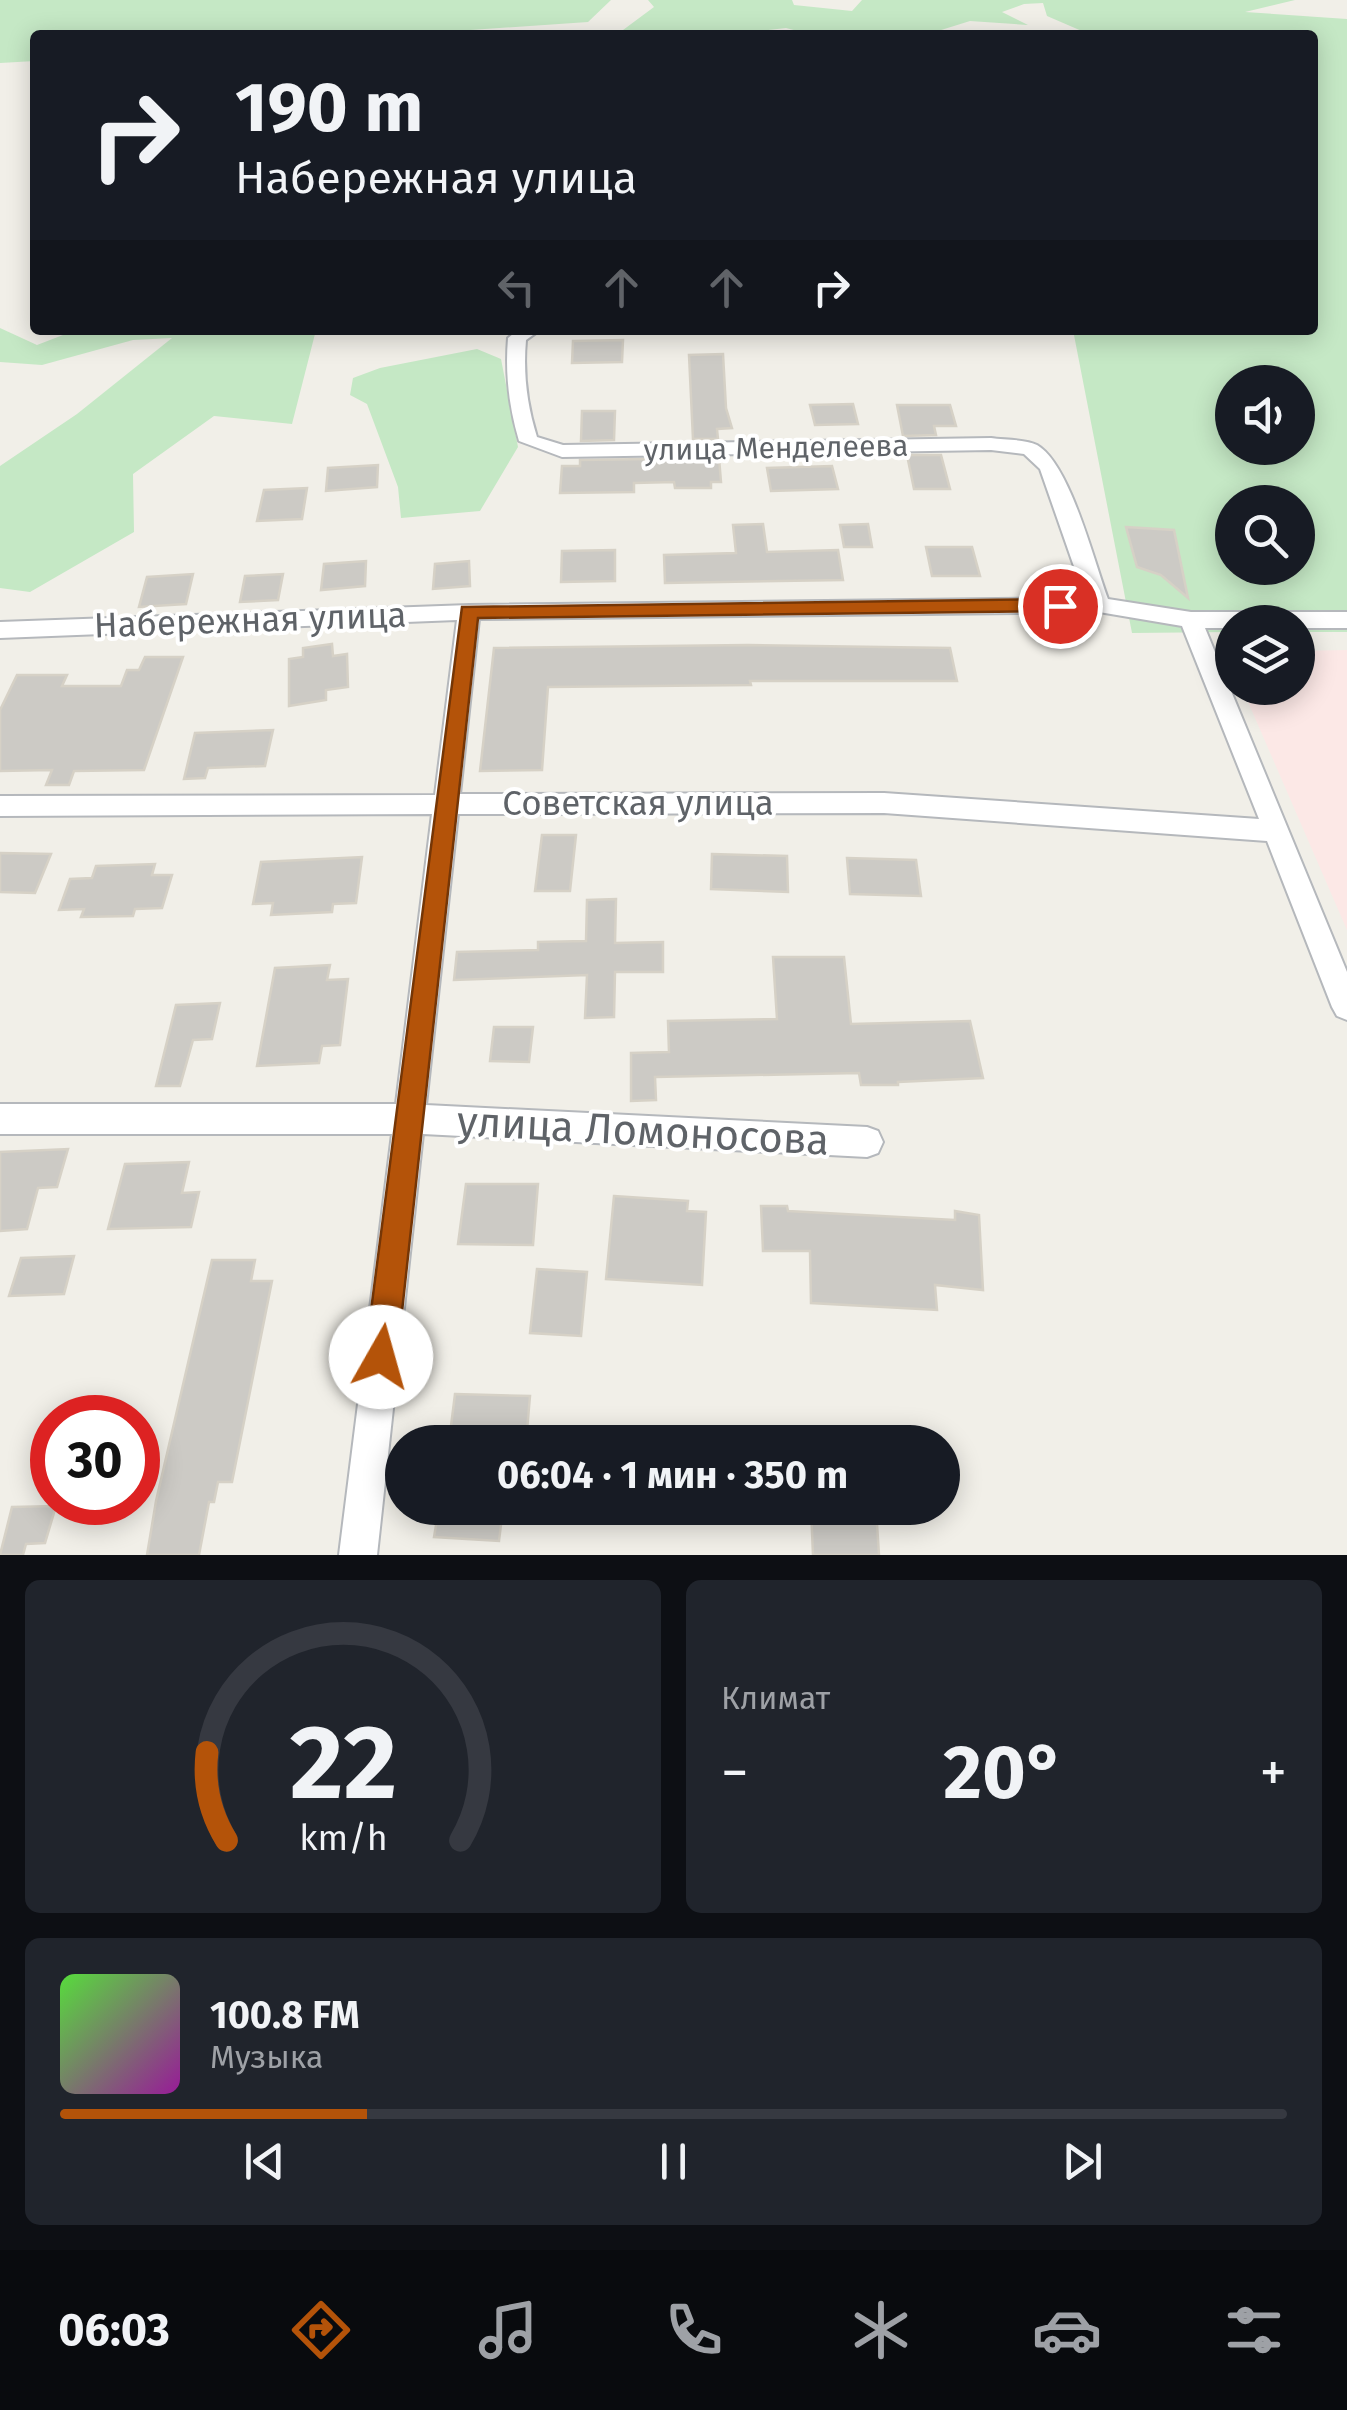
<!DOCTYPE html>
<html lang="ru">
<head>
<meta charset="utf-8">
<style>
  :root { --surface:#171b24; --page:#20242c; --text:#f1f3f6; --muted:#9ea1a6; --line:#363941; --accent:#b45309 }
  body { margin:0; font-family:"Fira Sans",sans-serif; background:var(--page); color:var(--text); height:100vh; display:flex; flex-direction:column; font-size:38px; white-space:nowrap }
  * { box-sizing:border-box; margin:0 }
  p { font-size:32px; color:var(--muted) }
  .icon { flex:none; width:55px; height:55px; fill:none; stroke:currentColor; stroke-width:2; stroke-linecap:round; stroke-linejoin:round }
  .map { position:relative; height:1555px; overflow:hidden }
  .side { display:flex; flex-direction:column; gap:25px; padding:25px; background:#0d0f14; flex:1 }
  .side>* { flex:none }
  .banner { position:absolute; left:30px; top:30px; width:1288px; height:305px; border-radius:10px; box-shadow:0 5px 25px #0003; background:#171b24; color:var(--text); overflow:hidden }
  .controls { position:absolute; left:1215px; top:365px; display:grid; gap:20px }
  .controls a { display:grid; place-items:center; width:100px; height:100px; border-radius:50%; background:var(--surface); box-shadow:0 5px 25px #0003; font-size:50px }
  .speed { position:absolute; left:30px; top:1395px; display:flex; gap:20px; font-size:50px; font-weight:700; text-align:center }
  .speed>* { display:grid; place-content:center; width:130px; height:130px; border-radius:50%; background:var(--surface); box-shadow:0 5px 25px #0003; line-height:1 }
  .speed .limit { border:15px solid #d22; background:#fff; color:#111 }
  .pin { position:absolute; display:grid; place-items:center; width:85px; height:85px; color:#fff; margin:-42px; border:5px solid #fff; border-radius:50%; box-shadow:0 2px 10px #0007 }
  .me { position:absolute; width:110px; margin:-55px; rotate:7deg; stroke-linejoin:round; filter:drop-shadow(0 0 8px #0008) }
  .turn { display:flex; align-items:center; gap:35px; height:210px; padding:0 40px; font-size:45px }
  .turn .icon { width:130px; height:130px; stroke-width:2.5 }
  .turn b { display:block; font-size:70px; line-height:85px }
  .lanes { display:flex; align-items:center; height:95px; padding:0 40px; background:#0003; justify-content:center; gap:50px; direction:ltr }
  .lanes .off { opacity:.35 }
  .big { font-size:75px; font-weight:700; line-height:1.1 }
  .side .tile { flex:1; display:flex; flex-direction:column; justify-content:center; gap:15px; min-width:0; padding:0 35px; border-radius:15px; background:var(--page) }
  .side .dial { align-items:center; gap:0 }
  .dial svg { height:260px; overflow:visible; fill:none; stroke:var(--line); stroke-width:7; stroke-linecap:round; text-anchor:middle }
  .dial text { fill:var(--text); stroke:none }
  .song { display:flex; align-items:center; gap:30px }
  .cover { width:120px; height:120px; border-radius:15px; background:linear-gradient(135deg,hsl(110 70% 55%),hsl(300 70% 35%)) }
  .played { height:10px; border-radius:5px; background:linear-gradient(90deg,var(--accent) 25%,var(--line) 25%) }
  .keys { display:flex; justify-content:space-around; direction:ltr }
  .heat { display:flex; justify-content:space-between; align-items:center; font-size:55px; direction:ltr }
  .side .tiles { flex:1; display:grid; gap:25px; grid-template-columns:1fr 1fr }
  .tile:last-child { grid-column:span 2 }
  .trip { position:absolute; left:385px; top:1425px; width:575px; height:100px; border-radius:50px; background:var(--surface); box-shadow:0 5px 25px #0003; font-weight:700; line-height:100px; text-align:center }
  .tabs { display:flex; height:160px; justify-content:space-around; align-items:center; background:#090b0e; color:var(--muted) }
  .tabs .icon { width:70px; height:70px }
  .tabs .current { color:var(--accent) }
  .tabs b { font-size:45px; color:var(--text) }
  .map>svg:first-child { display:block }
</style>
</head>
<body>
<div class="map">
<svg width="1347" height="1555" viewBox="0 0 1347 1555">
  <rect width="100%" height="100%" fill="#f1efe8"/>
  <polygon fill="#fce8e6" points="1347,650 1347,930 1242,688 1298,688 1298,651"/>
  <g fill="#c5e8c5" fill-rule="evenodd">
    <polygon points="0,0 611,0 588,22 399,35 35,35 35,61 0,63"/>
    <path d="M 648,0 L 792,0 L 794,5 L 852,11 L 862,0 L 1295,0 L 1245,12 L 1347,19 L 1347,632 L 1298,632 L 1298,622 L 1232,622 L 1232,632 L 1132,633 L 1073,330 L 1312,330 L 1312,35 L 1091,35 L 1047,16 L 1043,3 L 1024,4 L 1002,12 L 1028,25 L 970,21 L 938,31 L 938,35 L 856,31 L 813,35 L 786,28 L 724,35 L 628,35 L 623,30 L 654,7 ZM 1232,382 L 1298,382 L 1298,448 L 1232,448 ZM 1232,502 L 1298,502 L 1298,568 L 1232,568 Z"/>
    <polygon points="0,328 37,345 76,330 316,330 292,424 214,416 133,474 134,532 30,592 0,588 0,466 77,414 172,338 133,340 42,365 0,362"/>
    <polygon points="477,349 501,359 518,447 480,511 401,518 398,487 367,404 350,395 353,378 380,368"/>
  </g>
  <g fill="#cccac5" stroke="#d6d1c6" stroke-width="2.5">
    <polygon points="623,340 622,362 572,363 573,341"/>
    <polygon points="723,354 726,408 732,428 717,429 718,439 693,439 689,355"/>
    <polygon points="853,404 858,424 815,425 810,405"/>
    <polygon points="897,405 950,405 956,426 934,426 936,435 903,436"/>
    <polygon points="582,411 615,411 614,440 581,441"/>
    <polygon points="907,455 941,455 950,489 914,489"/>
    <polygon points="719,458 721,482 711,482 711,488 675,488 674,482 634,483 634,492 560,493 562,466 580,466 580,460"/>
    <polygon points="378,465 377,487 326,491 328,468"/>
    <polygon points="832,466 838,489 771,491 767,468"/>
    <polygon points="307,488 302,519 257,521 264,490"/>
    <polygon points="763,524 767,552 838,550 843,580 665,583 664,555 736,553 733,525"/>
    <polygon points="868,524 872,547 844,547 840,525"/>
    <polygon points="1126,527 1174,530 1188,598 1161,575 1137,567"/>
    <polygon points="926,547 972,547 980,576 932,576"/>
    <polygon points="615,550 615,581 561,582 562,551"/>
    <polygon points="366,561 365,586 321,590 324,564"/>
    <polygon points="469,561 470,586 433,589 435,564"/>
    <polygon points="193,574 186,604 139,607 147,577"/>
    <polygon points="283,574 278,600 240,602 245,576"/>
    <polygon points="332,644 333,656 347,654 348,687 326,690 326,700 289,706 289,659 303,657 303,648"/>
    <polygon points="748,645 950,648 957,681 750,681 751,685 548,687 542,770 480,771 494,648"/>
    <polygon points="145,657 183,657 144,770 74,771 69,785 46,785 52,770 0,771 0,710 17,675 67,675 62,686 121,686 127,670 139,670"/>
    <polygon points="273,730 265,766 208,768 205,778 184,779 195,733"/>
    <polygon points="542,835 576,835 570,891 535,891"/>
    <polygon points="0,853 51,854 35,893 0,892"/>
    <polygon points="712,854 787,856 788,892 711,889"/>
    <polygon points="362,857 356,903 333,904 332,912 271,915 273,903 253,904 261,862"/>
    <polygon points="847,858 916,860 921,896 850,894"/>
    <polygon points="155,864 152,875 172,875 162,908 135,909 133,916 81,917 84,909 59,910 70,879 92,878 96,866"/>
    <polygon points="616,899 615,943 663,942 663,972 615,972 614,1017 585,1018 587,975 454,980 457,952 538,950 538,942 586,941 587,900"/>
    <polygon points="773,957 844,957 851,1024 970,1021 983,1078 898,1082 898,1085 861,1085 859,1073 655,1077 656,1100 631,1101 631,1053 669,1052 668,1021 777,1019"/>
    <polygon points="330,965 327,980 348,979 340,1045 322,1046 319,1063 257,1066 275,968"/>
    <polygon points="220,1003 212,1039 193,1040 180,1086 156,1086 176,1005"/>
    <polygon points="494,1027 533,1027 529,1062 490,1061"/>
    <polygon points="68,1149 57,1187 38,1188 27,1229 0,1231 0,1152"/>
    <polygon points="189,1162 182,1193 199,1192 191,1227 108,1229 125,1164"/>
    <polygon points="466,1184 538,1184 533,1245 458,1244"/>
    <polygon points="614,1196 688,1201 687,1211 706,1212 702,1285 606,1279"/>
    <polygon points="761,1206 787,1206 788,1211 955,1220 955,1211 979,1215 983,1290 935,1285 937,1310 811,1303 810,1251 763,1251"/>
    <polygon points="74,1256 64,1294 9,1296 21,1258"/>
    <polygon points="212,1260 255,1260 251,1281 272,1281 232,1482 218,1482 214,1502 209,1502 199,1555 147,1555 156,1501"/>
    <polygon points="537,1269 587,1272 581,1336 530,1333"/>
    <polygon points="455,1394 530,1396 526,1442 449,1442"/>
    <polygon points="56,1506 45,1543 26,1544 23,1555 0,1555 12,1507"/>
    <polygon points="439,1508 503,1508 499,1541 434,1537"/>
    <polygon points="811,1508 876,1508 879,1555 813,1555"/>
  </g>
  <g fill="none" stroke-linecap="round" stroke-linejoin="round">
    <g stroke="#b5b8bc" stroke-width="4">
      <path id="street" d="M 518,330 L 540,330 L 526,340 C 523,374 527,405 537,437 L 563,445 L 991,438 C 1004,440 1025,439 1037,445 C 1070,464 1094,562 1108,599 L 1191,612 L 1347,612 L 1347,628 L 1298,628 L 1298,622 L 1232,622 L 1232,628 L 1205,628 L 1347,972 L 1347,1020 L 1337,1016 L 1332,1007 L 1267,841 L 884,813 L 458,814 L 426,1105 L 867,1127 L 878,1131 L 883,1142 L 878,1153 L 867,1157 L 423,1134 L 377,1555 L 339,1555 L 392,1134 L 0,1134 L 0,1104 L 396,1104 L 432,814 L 0,816 L 0,796 L 435,795 L 457,620 L 0,638 L 0,622 L 469,605 L 1085,598 L 1040,469 L 1024,454 L 991,450 L 562,457 L 519,441 C 509,407 505,374 508,338 ZM 1099,612 L 1182,626 L 1259,819 L 884,793 L 460,794 L 479,619 Z"/>
    </g>
    <use href="#street" fill="#fff" fill-rule="evenodd"/>
  </g>
  <polygon fill="#b45309" stroke="#753606" stroke-width="2.5" points="1060,599 1070,606 1067,611 478,618 397,1357 392,1368 381,1373 370,1368 365,1357 462,607"/>
  <g text-anchor="middle" dominant-baseline="central" stroke-width="8" stroke-linejoin="round" paint-order="stroke">
    <g font-size="30" fill="#5f6368" stroke="#fff">
      <text transform="translate(776 448) rotate(-1)">улица Менделеева</text>
    </g>
    <g font-size="35" fill="#5f6368" stroke="#fff">
      <text transform="translate(250 620) rotate(-2)">Набережная улица</text>
      <text x="638" y="803">Советская улица</text>
    </g>
    <g font-size="42" fill="#5f6368" stroke="#fff">
      <text transform="translate(643 1131) rotate(3)">улица Ломоносова</text>
    </g>
  </g>
</svg>
<div class="controls">
<a><svg class="icon" aria-label="sound" viewBox="0 0 24 24"><path d="M4 9h4l5-4v14l-5-4H4zM17 9q2 3 0 6"/></svg></a>
<a><svg class="icon" aria-label="search" viewBox="0 0 24 24"><circle cx="10" cy="10" r="6"/><path d="M15 15l6 6"/></svg></a>
<a><svg class="icon" aria-label="layers" viewBox="0 0 24 24"><path d="M12 4l9 5-9 5-9-5zM3 14l9 5 9-5"/></svg></a>
</div>
<div class="speed"><div class="limit">30</div></div>
<div class="pin" style="left:1060px;top:606px;background:#d93025"><svg class="icon" aria-label="arrive" viewBox="0 0 24 24"><path d="M6 21V4h12l-3 4 3 4H6"/></svg></div>
<svg class="me" style="left:381px;top:1357px" viewBox="-20 -20 40 40"><circle r="19" fill="#fff"/><path d="M0-13L10 11 0 6-10 11z" fill="#b45309"/></svg>
<div class="trip">06:04 · 1 мин · 350 m</div>
<div class="banner">
<div class="turn"><svg class="icon" aria-label="right" viewBox="0 0 24 24"><path d="M7 20v-9h11M14 6l5 5-5 5"/></svg><div><b>190 m</b>Набережная улица</div></div>
<div class="lanes"><svg class="icon off" aria-label="left" viewBox="0 0 24 24"><path d="M17 20v-9H6M10 6l-5 5 5 5"/></svg><svg class="icon off" aria-label="ahead" viewBox="0 0 24 24"><path d="M12 20V5M6 11l6-6 6 6"/></svg><svg class="icon off" aria-label="ahead" viewBox="0 0 24 24"><path d="M12 20V5M6 11l6-6 6 6"/></svg><svg class="icon" aria-label="right" viewBox="0 0 24 24"><path d="M7 20v-9h11M14 6l5 5-5 5"/></svg></div>
</div>
</div>
<section class="side">
<div class="tiles">
<div class="tile dial"><svg viewBox="0 0 100 80">
<path d="M14 69A42 42 0 1 1 86 69"/>
<path d="M14 69A42 42 0 0 1 8 42" stroke="#b45309"/>
<text x="50" y="56" font-size="32" font-weight="700">22</text>
<text x="50" y="72" font-size="11">km/h</text>
</svg></div>
<div class="tile"><p>Климат</p>
<div class="heat"><a>−</a><b class="big">20°</b><a>+</a></div>
</div>
<div class="tile">
<div class="song"><i class="cover"></i><div><b>100.8 FM</b><p>Музыка</p></div></div>
<div class="played"></div>
<div class="keys"><svg class="icon" aria-label="previous" viewBox="0 0 24 24"><path d="M18 5L8 12l10 7zM5 5v14"/></svg><svg class="icon" aria-label="pause" viewBox="0 0 24 24"><path d="M8 5v14M16 5v14"/></svg><svg class="icon" aria-label="next" viewBox="0 0 24 24"><path d="M6 5l10 7-10 7zM19 5v14"/></svg></div>
</div>
</div>
</section>
<nav class="tabs">
<b>06:03</b>
<svg class="icon current" aria-label="directions" viewBox="0 0 24 24"><path d="M12 3l9 9-9 9-9-9zM9 14v-3h6M13 9l2 2-2 2"/></svg>
<svg class="icon" aria-label="music" viewBox="0 0 24 24"><path d="M9 18V5l10-2v13"/><circle cx="6" cy="18" r="3"/><circle cx="16" cy="16" r="3"/></svg>
<svg class="icon" aria-label="phone" viewBox="0 0 24 24"><path d="M5 4h4l2 5-3 2q2 4 5 5l2-3 5 2v4C11 20 4 13 5 4z"/></svg>
<svg class="icon" aria-label="climate" viewBox="0 0 24 24"><path d="M12 3v18M4 7l16 10M4 17L20 7"/></svg>
<svg class="icon" aria-label="car" viewBox="0 0 24 24"><path d="M5 17H2v-5l4-1 3-4h7l3 4 3 1v5h-3M9 17h6M6 11h13"/><circle cx="7" cy="17" r="2"/><circle cx="17" cy="17" r="2"/></svg>
<svg class="icon" aria-label="filters" viewBox="0 0 24 24"><path d="M4 7h16M4 17h16"/><circle cx="9" cy="7" r="2"/><circle cx="15" cy="17" r="2"/></svg>
</nav>
</body>
</html>
